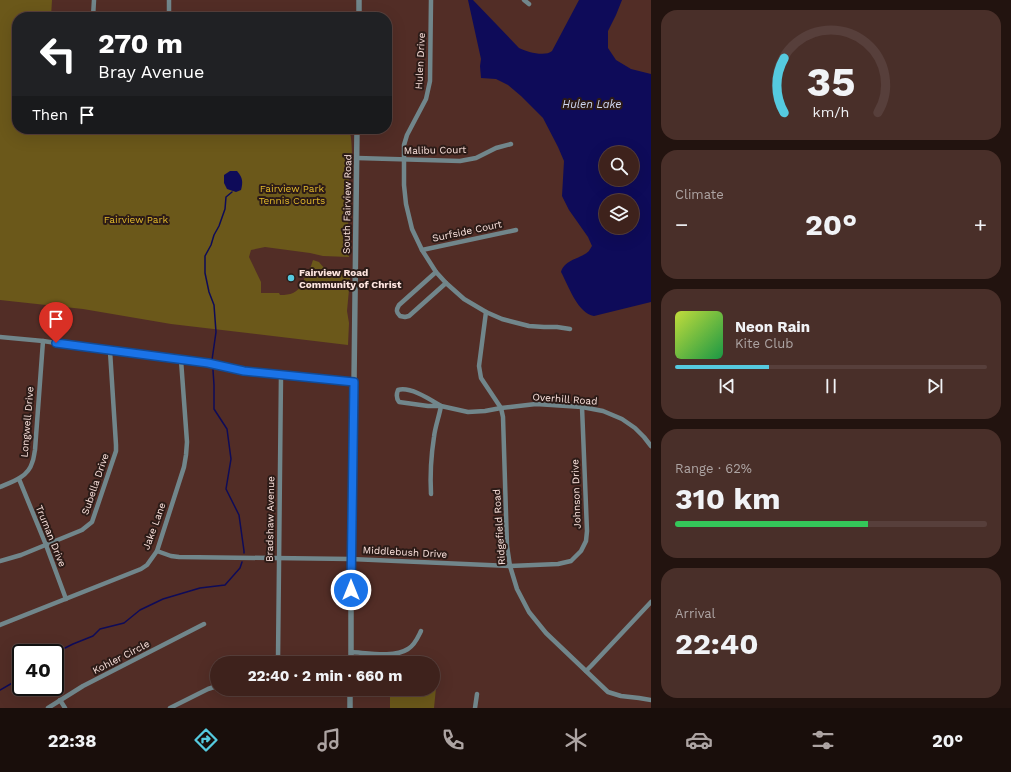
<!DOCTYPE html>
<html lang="en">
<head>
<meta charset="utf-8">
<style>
  :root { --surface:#3e221c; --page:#492f29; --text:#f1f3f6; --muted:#ada4a3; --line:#573f3b; --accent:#55cadf }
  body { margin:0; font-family:"Work Sans",sans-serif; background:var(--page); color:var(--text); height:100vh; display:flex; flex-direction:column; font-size:15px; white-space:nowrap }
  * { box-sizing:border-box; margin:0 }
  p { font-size:13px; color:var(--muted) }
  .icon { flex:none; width:22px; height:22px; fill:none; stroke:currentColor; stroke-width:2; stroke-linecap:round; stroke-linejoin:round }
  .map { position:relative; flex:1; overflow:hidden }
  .drawer { display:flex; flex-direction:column; gap:10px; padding:10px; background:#22130f; width:360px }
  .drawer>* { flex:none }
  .top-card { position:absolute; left:12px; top:12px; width:380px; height:122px; border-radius:16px; box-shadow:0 4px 16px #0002,0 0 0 1px var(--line); background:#202124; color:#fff; overflow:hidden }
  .controls { position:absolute; left:599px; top:146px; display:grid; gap:8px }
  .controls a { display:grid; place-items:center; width:40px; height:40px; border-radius:50%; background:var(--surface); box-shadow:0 4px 16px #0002,0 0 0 1px var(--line); font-size:20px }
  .speed { position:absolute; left:12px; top:644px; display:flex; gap:8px; font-size:20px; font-weight:700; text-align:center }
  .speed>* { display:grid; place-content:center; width:52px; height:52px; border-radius:50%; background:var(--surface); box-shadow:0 4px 16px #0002,0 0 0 1px var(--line); line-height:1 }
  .speed .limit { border:2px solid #111; border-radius:6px; background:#fff; color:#111 }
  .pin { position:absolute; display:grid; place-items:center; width:34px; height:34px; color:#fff; margin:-41px -17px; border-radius:50% 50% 50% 0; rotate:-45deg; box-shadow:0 0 4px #0007 }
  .pin .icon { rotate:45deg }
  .me { position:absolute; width:44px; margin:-22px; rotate:0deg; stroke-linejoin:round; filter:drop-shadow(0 0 3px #0008) }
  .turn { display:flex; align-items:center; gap:14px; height:84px; padding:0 20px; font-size:18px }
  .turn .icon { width:52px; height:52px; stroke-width:2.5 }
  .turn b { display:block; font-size:28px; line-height:34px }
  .then { display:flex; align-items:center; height:38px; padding:0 20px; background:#0003; gap:8px; font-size:15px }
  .big { font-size:30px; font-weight:700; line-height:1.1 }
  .drawer .card { flex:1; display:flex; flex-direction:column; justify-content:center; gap:6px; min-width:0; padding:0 14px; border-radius:16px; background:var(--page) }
  .drawer .dial { align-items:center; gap:0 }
  .dial svg { height:104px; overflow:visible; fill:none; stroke:var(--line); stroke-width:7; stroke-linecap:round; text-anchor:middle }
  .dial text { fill:var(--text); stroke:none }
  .song { display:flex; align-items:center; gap:12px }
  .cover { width:48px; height:48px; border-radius:6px; background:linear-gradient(135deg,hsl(70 70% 55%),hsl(140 70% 35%)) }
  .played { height:4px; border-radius:2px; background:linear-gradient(90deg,var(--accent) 30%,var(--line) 30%) }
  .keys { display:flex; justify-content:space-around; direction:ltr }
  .heat { display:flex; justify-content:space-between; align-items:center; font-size:22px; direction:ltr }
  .charge { height:6px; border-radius:3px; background:linear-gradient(90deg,#34c759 62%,var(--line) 0) }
  .trip { position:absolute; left:210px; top:656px; width:230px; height:40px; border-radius:20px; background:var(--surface); box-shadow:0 4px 16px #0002,0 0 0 1px var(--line); font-weight:700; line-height:40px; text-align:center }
  .menu { display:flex; height:64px; justify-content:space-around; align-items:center; background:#190e0b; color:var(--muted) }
  .menu .icon { width:28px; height:28px }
  .menu .on { color:var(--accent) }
  .menu b { font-size:18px; color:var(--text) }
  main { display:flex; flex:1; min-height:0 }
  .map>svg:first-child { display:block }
</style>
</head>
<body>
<main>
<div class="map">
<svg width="651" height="708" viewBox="0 0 651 708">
  <rect width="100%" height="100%" fill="#522d26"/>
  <g fill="#6b581a">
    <path d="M 0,0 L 52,0 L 51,17 L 17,17 L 17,129 L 350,129 C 349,133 351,135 351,138 C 352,147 353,165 349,171 L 348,232 L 349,237 L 349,257 L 323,256 L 310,253 L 265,247 L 251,250 L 249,257 L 261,282 L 261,293 L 279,293 L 280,295 C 291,295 296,293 303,284 L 307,287 L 309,283 L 304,281 L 304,279 L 311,266 L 313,260 L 319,262 C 328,274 334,272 347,270 L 350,279 L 347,311 L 349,323 L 348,345 L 171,324 L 83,309 L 0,300 Z"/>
    <polygon points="433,688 436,688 434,708 390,708 390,693 351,691 351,689 433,689"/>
  </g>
  <g fill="#0e0b59" fill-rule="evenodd">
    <path d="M 468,0 L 473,0 L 519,48 C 527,52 545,57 552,51 L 579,0 L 622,0 L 616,15 L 608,31 L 608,48 L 616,60 L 631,69 L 651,74 L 651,302 L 594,316 C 578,314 568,285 561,272 C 564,261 577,259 585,254 C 589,252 590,249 592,246 L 588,237 L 569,210 L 562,196 L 564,161 L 558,147 L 543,118 L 521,96 L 508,85 L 496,79 L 481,78 L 480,66 L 481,59 ZM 606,153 L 632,153 L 632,179 L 606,179 ZM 606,201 L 632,201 L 632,227 L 606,227 Z"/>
    <path d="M 230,171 L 237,171 C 243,178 243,182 241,190 L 236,192 L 227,189 L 224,183 L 224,175 Z"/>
  </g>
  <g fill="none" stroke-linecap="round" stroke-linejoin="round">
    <g stroke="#0e0b59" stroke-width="1.5">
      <polyline points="212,360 216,332 214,305 209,292 205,273 205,256 211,245 214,235 219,226 225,209 226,197 232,192"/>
      <polyline points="213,370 214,385 214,409 227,429 231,459 226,489 239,515 244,551 244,553"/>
      <polyline points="55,653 73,644 93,636 100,629 124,623 140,610 163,599 200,588 225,585 240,568 242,562"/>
      <polyline points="0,690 14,682 21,676"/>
    </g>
    <g stroke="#71868b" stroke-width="4.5">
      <polyline points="431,0 430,81 426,99 407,135 404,145 404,185 406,204 412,229 422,250 436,272 446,283 464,299 486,312 502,319 529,326 544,327 557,327 570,329"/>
      <polyline points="524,0 529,4"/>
      <polyline points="93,17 94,0"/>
      <polyline points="169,17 169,0"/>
      <polyline points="357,158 460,161 476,158 496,148 511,144"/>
      <polyline points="422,250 516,230"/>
      <path d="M 436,272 L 399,305 C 396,310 396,312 400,316 L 405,317 L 409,316 L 446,283"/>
      <polyline points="486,312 479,366 481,378 501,408 503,417 507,546 510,566 517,589 529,612 546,633 608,692 621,696 639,698 651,700"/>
      <polyline points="0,337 43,341 110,351 209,363 244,371 354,382"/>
      <path d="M 441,406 C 431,400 410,386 398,390 C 396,395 396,398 399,402 L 428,406 L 441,406 L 468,412 L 485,411 L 501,408 L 536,404 L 582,407 L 603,411 L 622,419 L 635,428 L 644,437 L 651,446"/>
      <polyline points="19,479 46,545 66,599"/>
      <path d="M 0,487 C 12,482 28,477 32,463 C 34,459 34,454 35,450 L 43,341"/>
      <path d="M 431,494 C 430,475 431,456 434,437 C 435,427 439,417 441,406"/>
      <polyline points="157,551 171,556 179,557 351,559 510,566 558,564 571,561 581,551 586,541 587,531 582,407"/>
      <polyline points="0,561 21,555 82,530 92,522 116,451 116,445 110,351"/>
      <polyline points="0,625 141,569 147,565 157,551 184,467 186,455 187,442 181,360"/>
      <path d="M 351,652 C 368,653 394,658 408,649 C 415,645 418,637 421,631"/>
      <polyline points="277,663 278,660 281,375"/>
      <polyline points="586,671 591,666 651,602"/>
      <polyline points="60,700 65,708"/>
      <polyline points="48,708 83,686 204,624"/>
      <polyline points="170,708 208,689 217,686"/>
      <polyline points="475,708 477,694"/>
    </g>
    <g stroke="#71868b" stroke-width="5.5">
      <polyline points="359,17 359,0"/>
      <polyline points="351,663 351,559 354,382 357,129"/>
      <polyline points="350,708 350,689"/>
    </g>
  </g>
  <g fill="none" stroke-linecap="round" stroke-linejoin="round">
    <g stroke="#114b97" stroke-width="10">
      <polyline id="route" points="56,343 208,363 244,371 354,382 351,590"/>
    </g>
    <use href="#route" stroke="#1a73e8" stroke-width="7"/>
  </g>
  <circle fill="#55cadf" stroke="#2c1b17" stroke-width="1.5" cx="291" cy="278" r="4"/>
  <g text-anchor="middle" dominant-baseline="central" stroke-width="4" stroke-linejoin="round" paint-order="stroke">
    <g font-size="10" fill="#fde4df" stroke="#2c1b17">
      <text transform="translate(420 61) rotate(-87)">Hulen Drive</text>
      <text transform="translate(435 150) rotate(-1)">Malibu Court</text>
      <text transform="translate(347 204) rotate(-89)">South Fairview Road</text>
      <text transform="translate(467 231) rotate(-12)">Surfside Court</text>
      <text transform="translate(565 399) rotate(4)">Overhill Road</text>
      <text transform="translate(27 422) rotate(-85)">Longwell Drive</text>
      <text transform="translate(95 484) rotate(-71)">Subella Drive</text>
      <text transform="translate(576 494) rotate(-92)">Johnson Drive</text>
      <text transform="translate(270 519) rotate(-89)">Bradshaw Avenue</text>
      <text transform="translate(154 526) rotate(-70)">Jake Lane</text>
      <text transform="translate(499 527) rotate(-94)">Ridgefield Road</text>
      <text transform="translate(51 536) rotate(68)">Truman Drive</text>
      <text transform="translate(405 552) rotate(3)">Middlebush Drive</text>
      <text transform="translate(121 657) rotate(-27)">Kohler Circle</text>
    </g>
    <g font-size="10" fill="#e3ba2b" stroke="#2c1b17">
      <text x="292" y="188">Fairview Park<tspan x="292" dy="12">Tennis Courts</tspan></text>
      <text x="136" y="219">Fairview Park</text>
    </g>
    <g font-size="10" font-weight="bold" fill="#fde4df" stroke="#2c1b17" text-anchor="start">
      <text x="299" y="272">Fairview Road<tspan x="299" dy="12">Community of Christ</tspan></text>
    </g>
    <g font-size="11" font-style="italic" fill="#cfd7f2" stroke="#2c1b17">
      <text x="592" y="104">Hulen Lake</text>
    </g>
  </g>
</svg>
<div class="controls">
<a><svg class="icon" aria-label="search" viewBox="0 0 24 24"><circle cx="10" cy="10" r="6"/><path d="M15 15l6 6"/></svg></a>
<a><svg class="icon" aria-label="layers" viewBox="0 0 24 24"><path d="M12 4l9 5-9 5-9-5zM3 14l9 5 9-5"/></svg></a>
</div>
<div class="speed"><div class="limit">40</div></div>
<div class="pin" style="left:56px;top:343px;background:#d93025"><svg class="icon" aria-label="arrive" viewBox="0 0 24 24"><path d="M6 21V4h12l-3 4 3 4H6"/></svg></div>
<svg class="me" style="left:351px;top:590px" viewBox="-20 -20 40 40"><circle r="17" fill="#1a73e8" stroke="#fff" stroke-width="3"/><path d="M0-11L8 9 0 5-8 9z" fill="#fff"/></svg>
<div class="trip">22:40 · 2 min · 660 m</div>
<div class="top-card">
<div class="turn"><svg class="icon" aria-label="left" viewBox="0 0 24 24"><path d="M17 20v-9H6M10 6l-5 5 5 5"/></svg><div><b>270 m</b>Bray Avenue</div></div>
<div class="then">Then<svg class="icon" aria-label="arrive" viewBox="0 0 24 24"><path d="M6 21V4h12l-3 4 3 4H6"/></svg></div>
</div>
</div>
<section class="drawer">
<div class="card dial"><svg viewBox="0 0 100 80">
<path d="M14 69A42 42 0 1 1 86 69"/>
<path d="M14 69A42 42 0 0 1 14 27" stroke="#55cadf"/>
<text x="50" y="56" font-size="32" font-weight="700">35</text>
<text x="50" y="72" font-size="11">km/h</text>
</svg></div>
<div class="card"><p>Climate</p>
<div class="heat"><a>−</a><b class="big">20°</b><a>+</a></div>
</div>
<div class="card">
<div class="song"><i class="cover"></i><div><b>Neon Rain</b><p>Kite Club</p></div></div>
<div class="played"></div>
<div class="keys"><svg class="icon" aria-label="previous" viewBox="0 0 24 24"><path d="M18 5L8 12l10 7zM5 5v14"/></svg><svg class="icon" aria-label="pause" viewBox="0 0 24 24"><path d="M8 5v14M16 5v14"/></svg><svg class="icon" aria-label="next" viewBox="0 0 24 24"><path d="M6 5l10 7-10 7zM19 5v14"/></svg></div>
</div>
<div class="card"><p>Range · 62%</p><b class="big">310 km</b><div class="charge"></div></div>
<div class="card"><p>Arrival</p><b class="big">22:40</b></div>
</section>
</main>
<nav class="menu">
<b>22:38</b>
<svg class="icon on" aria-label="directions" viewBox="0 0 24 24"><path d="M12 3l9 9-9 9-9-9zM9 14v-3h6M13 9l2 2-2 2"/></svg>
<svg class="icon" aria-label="music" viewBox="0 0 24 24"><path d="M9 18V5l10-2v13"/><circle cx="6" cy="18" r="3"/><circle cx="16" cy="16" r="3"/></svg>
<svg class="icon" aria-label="phone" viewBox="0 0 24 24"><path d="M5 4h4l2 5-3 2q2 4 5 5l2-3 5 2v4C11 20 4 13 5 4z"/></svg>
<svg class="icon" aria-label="climate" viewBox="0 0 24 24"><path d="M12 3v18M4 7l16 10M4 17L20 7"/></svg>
<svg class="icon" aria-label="car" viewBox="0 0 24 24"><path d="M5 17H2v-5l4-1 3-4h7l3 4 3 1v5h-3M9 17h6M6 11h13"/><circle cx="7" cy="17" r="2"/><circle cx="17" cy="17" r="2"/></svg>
<svg class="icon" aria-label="filters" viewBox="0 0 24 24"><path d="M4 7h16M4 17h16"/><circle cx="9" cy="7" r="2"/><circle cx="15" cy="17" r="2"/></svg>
<b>20°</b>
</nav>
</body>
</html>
